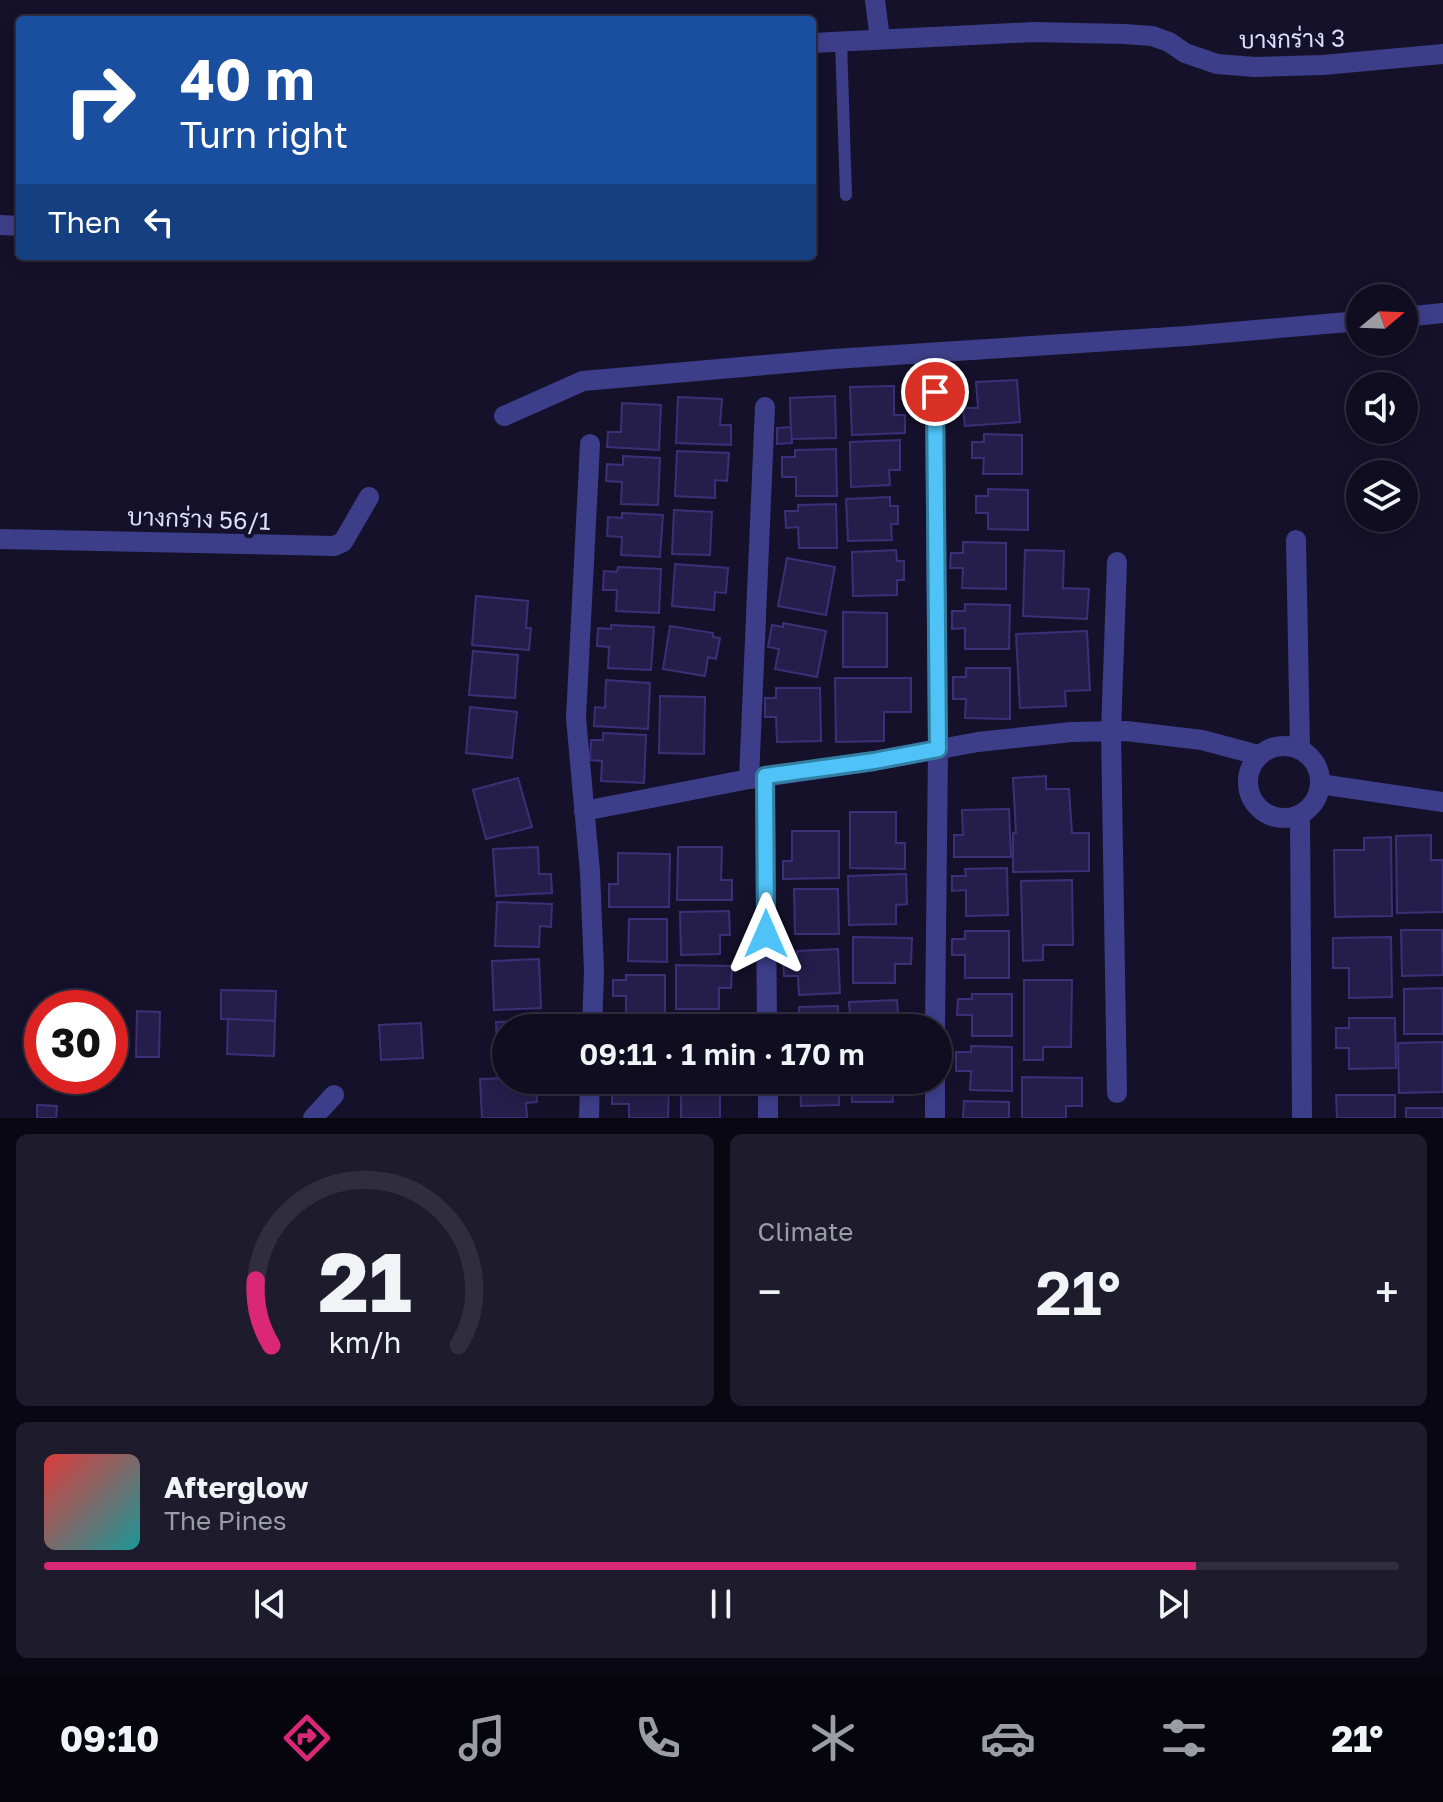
<!DOCTYPE html>
<html lang="en">
<head>
<meta charset="utf-8">
<style>
  :root { --surface:#100d20; --page:#1e1b2d; --text:#f1f3f6; --muted:#9c9ca5; --line:#302d3e; --accent:#db2777 }
  body { margin:0; font-family:"Golos Text",Sarabun,sans-serif; background:var(--page); color:var(--text); height:100vh; display:flex; flex-direction:column; font-size:30px; white-space:nowrap }
  * { box-sizing:border-box; margin:0 }
  p { font-size:26px; color:var(--muted) }
  .icon { flex:none; width:44px; height:44px; fill:none; stroke:currentColor; stroke-width:2; stroke-linecap:round; stroke-linejoin:round }
  .map { position:relative; height:1118px; overflow:hidden }
  .drawer { display:flex; flex-direction:column; gap:16px; padding:16px; background:#090712; flex:1 }
  .drawer>* { flex:none }
  .banner { position:absolute; left:16px; top:16px; width:800px; height:244px; border-radius:8px; box-shadow:0 4px 12px #0003,0 0 0 2px var(--line); background:#1a4fa0; color:#fff; overflow:hidden }
  .needle { width:52px; rotate:71deg }
  .tools { position:absolute; left:1346px; top:284px; display:grid; gap:16px }
  .tools a { display:grid; place-items:center; width:72px; height:72px; border-radius:50%; background:var(--surface); box-shadow:0 4px 12px #0003,0 0 0 2px var(--line); font-size:40px }
  .speed { position:absolute; left:24px; top:990px; display:flex; gap:16px; font-size:40px; font-weight:700; text-align:center }
  .speed>* { display:grid; place-content:center; width:104px; height:104px; border-radius:50%; background:var(--surface); box-shadow:0 4px 12px #0003,0 0 0 2px var(--line); line-height:1 }
  .speed .limit { border:12px solid #d22; background:#fff; color:#111 }
  .pin { position:absolute; display:grid; place-items:center; width:68px; height:68px; color:#fff; margin:-34px; border:4px solid #fff; border-radius:50%; box-shadow:0 2px 8px #0007 }
  .me { position:absolute; width:88px; margin:-44px; rotate:0deg; stroke-linejoin:round; filter:drop-shadow(0 0 6px #0008) }
  .turn { display:flex; align-items:center; gap:28px; height:168px; padding:0 32px; font-size:36px }
  .turn .icon { width:104px; height:104px; stroke-width:2.5 }
  .turn b { display:block; font-size:56px; line-height:68px }
  .then { display:flex; align-items:center; height:76px; padding:0 32px; background:#0003; gap:16px; font-size:30px }
  .big { font-size:60px; font-weight:600; line-height:1.1 }
  .drawer .tile { flex:1; display:flex; flex-direction:column; justify-content:center; gap:12px; min-width:0; padding:0 28px; border-radius:12px; background:var(--page) }
  .drawer .dial { align-items:center; gap:0 }
  .dial svg { height:208px; overflow:visible; fill:none; stroke:var(--line); stroke-width:7; stroke-linecap:round; text-anchor:middle }
  .dial text { fill:var(--text); stroke:none }
  .song { display:flex; align-items:center; gap:24px }
  .cover { width:96px; height:96px; border-radius:12px; background:linear-gradient(135deg,hsl(0 70% 55%),hsl(180 70% 35%)) }
  .played { height:8px; border-radius:4px; background:linear-gradient(90deg,var(--accent) 85%,var(--line) 85%) }
  .keys { display:flex; justify-content:space-around; direction:ltr }
  .heat { display:flex; justify-content:space-between; align-items:center; font-size:44px; direction:ltr }
  .drawer .tiles { flex:1; display:grid; gap:16px; grid-template-columns:1fr 1fr }
  .tile:last-child { grid-column:span 2 }
  .trip { position:absolute; left:492px; top:1014px; width:460px; height:80px; border-radius:40px; background:var(--surface); box-shadow:0 4px 12px #0003,0 0 0 2px var(--line); font-weight:600; line-height:80px; text-align:center }
  .tab-bar { display:flex; height:128px; justify-content:space-around; align-items:center; background:#06050d; color:var(--muted) }
  .tab-bar .icon { width:56px; height:56px }
  .tab-bar .current { color:var(--accent) }
  .tab-bar b { font-size:36px; color:var(--text) }
  .map>svg:first-child { display:block }
</style>
</head>
<body>
<div class="map">
<svg width="1443" height="1118" viewBox="0 0 1443 1118">
  <rect width="100%" height="100%" fill="#15112b"/>
  <g fill="#251e4b" stroke="#3b3077" stroke-width="2">
    <polygon points="1017,380 1020,422 965,426 963,408 978,408 976,382"/>
    <polygon points="894,386 894,415 905,415 905,433 852,435 850,387"/>
    <polygon points="835,396 836,438 791,439 790,398"/>
    <polygon points="678,397 722,399 720,425 731,425 731,445 676,443"/>
    <polygon points="622,403 661,405 659,450 607,447 608,432 621,432"/>
    <polygon points="791,427 792,443 777,444 777,428"/>
    <polygon points="984,434 1022,435 1022,474 983,474 984,458 972,458 972,442 984,442"/>
    <polygon points="900,440 900,470 889,470 890,485 851,487 850,442"/>
    <polygon points="836,449 837,496 796,496 796,477 782,477 782,457 795,457 795,450"/>
    <polygon points="677,451 729,453 727,481 715,480 715,498 675,496"/>
    <polygon points="623,456 660,458 658,505 621,504 622,482 606,481 607,464 623,465"/>
    <polygon points="988,489 1028,490 1028,530 988,529 988,513 976,513 976,496 988,496"/>
    <polygon points="890,497 890,506 898,506 898,524 891,524 892,540 848,541 846,499"/>
    <polygon points="836,504 837,548 799,548 798,527 786,528 785,511 798,511 798,505"/>
    <polygon points="674,510 712,512 710,555 672,554"/>
    <polygon points="622,513 663,515 660,557 621,555 622,537 607,536 608,517 622,518"/>
    <polygon points="963,542 1006,543 1006,589 962,588 963,568 950,568 951,553 963,553"/>
    <polygon points="896,550 897,561 904,561 904,580 897,580 897,595 853,596 852,552"/>
    <polygon points="1025,550 1064,551 1063,588 1089,589 1087,619 1023,616"/>
    <polygon points="787,558 835,567 826,615 778,606"/>
    <polygon points="675,564 728,568 726,593 715,592 714,610 672,606"/>
    <polygon points="618,567 661,569 659,613 616,611 617,590 603,590 604,571 617,572"/>
    <polygon points="476,596 528,601 526,628 531,628 529,650 472,645"/>
    <polygon points="965,604 1010,605 1009,649 965,649 965,628 952,629 952,611 965,611"/>
    <polygon points="843,612 887,613 887,667 843,667"/>
    <polygon points="783,623 826,631 817,677 775,669 779,649 768,647 772,625 783,627"/>
    <polygon points="611,625 654,627 651,670 608,668 609,647 597,646 598,628 611,629"/>
    <polygon points="670,626 713,633 713,637 720,638 716,659 708,657 705,676 663,669"/>
    <polygon points="1087,631 1090,690 1065,691 1066,706 1020,708 1016,634"/>
    <polygon points="473,651 518,655 515,698 469,695"/>
    <polygon points="966,668 1010,668 1010,719 965,718 966,699 953,699 953,677 966,677"/>
    <polygon points="835,678 911,678 911,712 884,712 884,741 836,742"/>
    <polygon points="606,680 650,683 648,729 594,726 595,707 605,708"/>
    <polygon points="776,688 820,688 821,741 777,742 776,717 765,717 765,698 776,698"/>
    <polygon points="660,696 705,697 704,754 659,753"/>
    <polygon points="470,707 517,712 512,758 466,753"/>
    <polygon points="603,733 646,735 644,783 601,781 602,761 590,760 591,740 603,740"/>
    <polygon points="1046,776 1046,789 1069,789 1072,833 1089,833 1089,871 1013,872 1013,833 1016,833 1013,778"/>
    <polygon points="518,778 532,827 486,839 473,790"/>
    <polygon points="1009,809 1011,857 954,857 954,835 963,835 962,810"/>
    <polygon points="850,812 896,812 896,843 905,843 905,869 850,868"/>
    <polygon points="792,831 839,831 839,878 783,879 783,861 792,861"/>
    <polygon points="1431,835 1431,860 1443,860 1443,912 1397,913 1396,836"/>
    <polygon points="1391,837 1392,916 1335,917 1334,850 1364,850 1364,838"/>
    <polygon points="538,847 539,874 551,874 552,893 496,896 493,849"/>
    <polygon points="678,847 722,847 721,880 732,880 732,900 677,900"/>
    <polygon points="618,853 670,854 669,907 609,907 609,884 618,884"/>
    <polygon points="1007,868 1008,915 966,916 966,890 952,891 952,876 966,876 965,869"/>
    <polygon points="906,874 907,904 896,905 896,924 849,925 848,876"/>
    <polygon points="1072,880 1073,945 1043,945 1043,960 1023,961 1021,881"/>
    <polygon points="794,889 838,889 839,934 795,934"/>
    <polygon points="497,902 552,904 551,927 540,926 539,947 495,946"/>
    <polygon points="729,911 730,935 720,935 720,954 681,955 680,912"/>
    <polygon points="629,919 667,919 667,962 628,961"/>
    <polygon points="1401,930 1442,930 1443,975 1402,976"/>
    <polygon points="965,931 1009,931 1009,978 965,978 965,955 952,955 952,939 965,939"/>
    <polygon points="853,937 912,938 911,964 895,964 895,983 853,983"/>
    <polygon points="1391,937 1392,997 1349,998 1349,968 1333,968 1333,938"/>
    <polygon points="838,949 840,993 799,995 798,976 784,976 783,959 797,958 797,951"/>
    <polygon points="539,959 541,1008 494,1010 492,961"/>
    <polygon points="676,965 732,966 731,988 719,988 719,1009 676,1009"/>
    <polygon points="626,975 665,975 665,1015 626,1014 626,996 613,996 613,980 626,980"/>
    <polygon points="1024,980 1072,980 1071,1047 1043,1047 1043,1060 1024,1060"/>
    <polygon points="1443,988 1443,1034 1404,1034 1404,989"/>
    <polygon points="221,990 276,991 275,1021 221,1019"/>
    <polygon points="972,994 1012,994 1012,1036 972,1036 972,1015 957,1015 958,999 972,999"/>
    <polygon points="897,1000 899,1028 851,1028 849,1002"/>
    <polygon points="838,1006 838,1028 784,1028 784,1016 799,1016 799,1007"/>
    <polygon points="137,1011 160,1012 159,1057 136,1057"/>
    <polygon points="681,1018 721,1019 721,1024 733,1024 733,1028 680,1028"/>
    <polygon points="1349,1018 1395,1018 1396,1068 1349,1069 1349,1048 1336,1048 1336,1028 1349,1028"/>
    <polygon points="228,1019 275,1021 274,1056 227,1054"/>
    <polygon points="542,1020 543,1025 549,1024 549,1028 506,1028 506,1064 498,1065 496,1022"/>
    <polygon points="421,1023 423,1058 381,1060 379,1025"/>
    <rect x="627" y="1026" width="40" height="2"/>
    <polygon points="1443,1042 1443,1092 1399,1093 1398,1043"/>
    <polygon points="971,1046 1012,1047 1012,1091 970,1090 971,1071 956,1071 956,1052 971,1052"/>
    <polygon points="1022,1077 1082,1078 1082,1106 1066,1106 1066,1118 1022,1118"/>
    <polygon points="506,1078 506,1080 525,1080 525,1086 536,1085 537,1102 526,1103 527,1118 482,1118 480,1079"/>
    <polygon points="629,1080 669,1081 668,1118 629,1118 629,1104 612,1104 612,1087 629,1087"/>
    <rect x="681" y="1080" width="39" height="38"/>
    <polygon points="800,1080 839,1080 839,1105 801,1106"/>
    <polygon points="851,1080 892,1080 893,1102 852,1102"/>
    <polygon points="1336,1095 1395,1095 1395,1118 1337,1118"/>
    <polygon points="964,1101 1009,1102 1009,1118 963,1118"/>
    <polygon points="37,1105 57,1106 56,1118 37,1118"/>
    <rect x="1406" y="1108" width="37" height="10"/>
  </g>
  <g fill="none" stroke-linecap="round" stroke-linejoin="round">
    <polyline stroke="#3d3e89" stroke-width="12" points="841,41 846,195"/>
    <g stroke="#3d3e89" stroke-width="20">
      <polyline points="875,0 880,39"/>
      <polyline points="812,43 1034,32 1124,34 1152,36 1169,42 1185,53 1217,64 1255,67 1323,65 1443,54"/>
      <polyline points="0,225 20,226"/>
      <polyline points="1404,317 1443,313"/>
      <polyline points="935,392 938,749 935,1028"/>
      <polyline points="504,416 583,381 834,359 1187,336 1360,321"/>
      <polyline points="590,444 576,718 590,872 594,971 592,1028"/>
      <polyline points="0,539 334,546 343,542 369,497"/>
      <polyline points="1296,540 1300,749"/>
      <circle cx="1284" cy="782" r="36"/>
      <polyline points="765,776 767,1028"/>
      <polyline points="749,779 765,407"/>
      <polyline points="1320,784 1443,802"/>
      <polyline points="584,811 749,779 874,761 978,742 1071,732 1126,731 1202,740 1258,755"/>
      <polyline points="1300,815 1302,1118"/>
      <polyline points="768,1080 768,1118"/>
      <polyline points="1117,1093 1111,731 1117,562"/>
      <polyline points="313,1118 334,1095"/>
      <polyline points="589,1118 590,1080"/>
      <polyline points="935,1118 935,1080"/>
    </g>
  </g>
  <g fill="none" stroke-linecap="round" stroke-linejoin="round">
    <g stroke="#337fa1" stroke-width="20">
      <polyline id="route" points="766,934 765,776 874,761 938,749 935,392"/>
    </g>
    <use href="#route" stroke="#4fc3f7" stroke-width="14"/>
  </g>
  <g text-anchor="middle" dominant-baseline="central" stroke-width="8" stroke-linejoin="round" paint-order="stroke">
    <g font-size="24" fill="#dedcfe" stroke="#15112b">
      <text transform="translate(1292 38) rotate(-1)">บางกร่าง 3</text>
      <text transform="translate(199 518) rotate(2)">บางกร่าง 56/1</text>
    </g>
  </g>
</svg>
<div class="tools">
<a><svg class="needle" viewBox="-14 -14 28 28"><path d="M0-13l5 13h-10z" fill="#e53935"/><path d="M0 13l5-13h-10z" fill="#9c9ca5"/></svg></a>
<a><svg class="icon" aria-label="sound" viewBox="0 0 24 24"><path d="M4 9h4l5-4v14l-5-4H4zM17 9q2 3 0 6"/></svg></a>
<a><svg class="icon" aria-label="layers" viewBox="0 0 24 24"><path d="M12 4l9 5-9 5-9-5zM3 14l9 5 9-5"/></svg></a>
</div>
<div class="speed"><div class="limit">30</div></div>
<div class="pin" style="left:935px;top:392px;background:#d93025"><svg class="icon" aria-label="arrive" viewBox="0 0 24 24"><path d="M6 21V4h12l-3 4 3 4H6"/></svg></div>
<svg class="me" style="left:766px;top:934px" viewBox="-20 -20 40 40"><path d="M0-17L14 15 0 8-14 15z" fill="#4fc3f7" stroke="#fff" stroke-width="4"/></svg>
<div class="trip">09:11 · 1 min · 170 m</div>
<div class="banner">
<div class="turn"><svg class="icon" aria-label="right" viewBox="0 0 24 24"><path d="M7 20v-9h11M14 6l5 5-5 5"/></svg><div><b>40 m</b>Turn right</div></div>
<div class="then">Then<svg class="icon" aria-label="left" viewBox="0 0 24 24"><path d="M17 20v-9H6M10 6l-5 5 5 5"/></svg></div>
</div>
</div>
<section class="drawer">
<div class="tiles">
<div class="tile dial"><svg viewBox="0 0 100 80">
<path d="M14 69A42 42 0 1 1 86 69"/>
<path d="M14 69A42 42 0 0 1 8 44" stroke="#db2777"/>
<text x="50" y="56" font-size="32" font-weight="700">21</text>
<text x="50" y="72" font-size="11">km/h</text>
</svg></div>
<div class="tile"><p>Climate</p>
<div class="heat"><a>−</a><b class="big">21°</b><a>+</a></div>
</div>
<div class="tile">
<div class="song"><i class="cover"></i><div><b>Afterglow</b><p>The Pines</p></div></div>
<div class="played"></div>
<div class="keys"><svg class="icon" aria-label="previous" viewBox="0 0 24 24"><path d="M18 5L8 12l10 7zM5 5v14"/></svg><svg class="icon" aria-label="pause" viewBox="0 0 24 24"><path d="M8 5v14M16 5v14"/></svg><svg class="icon" aria-label="next" viewBox="0 0 24 24"><path d="M6 5l10 7-10 7zM19 5v14"/></svg></div>
</div>
</div>
</section>
<nav class="tab-bar">
<b>09:10</b>
<svg class="icon current" aria-label="directions" viewBox="0 0 24 24"><path d="M12 3l9 9-9 9-9-9zM9 14v-3h6M13 9l2 2-2 2"/></svg>
<svg class="icon" aria-label="music" viewBox="0 0 24 24"><path d="M9 18V5l10-2v13"/><circle cx="6" cy="18" r="3"/><circle cx="16" cy="16" r="3"/></svg>
<svg class="icon" aria-label="phone" viewBox="0 0 24 24"><path d="M5 4h4l2 5-3 2q2 4 5 5l2-3 5 2v4C11 20 4 13 5 4z"/></svg>
<svg class="icon" aria-label="climate" viewBox="0 0 24 24"><path d="M12 3v18M4 7l16 10M4 17L20 7"/></svg>
<svg class="icon" aria-label="car" viewBox="0 0 24 24"><path d="M5 17H2v-5l4-1 3-4h7l3 4 3 1v5h-3M9 17h6M6 11h13"/><circle cx="7" cy="17" r="2"/><circle cx="17" cy="17" r="2"/></svg>
<svg class="icon" aria-label="filters" viewBox="0 0 24 24"><path d="M4 7h16M4 17h16"/><circle cx="9" cy="7" r="2"/><circle cx="15" cy="17" r="2"/></svg>
<b>21°</b>
</nav>
</body>
</html>
